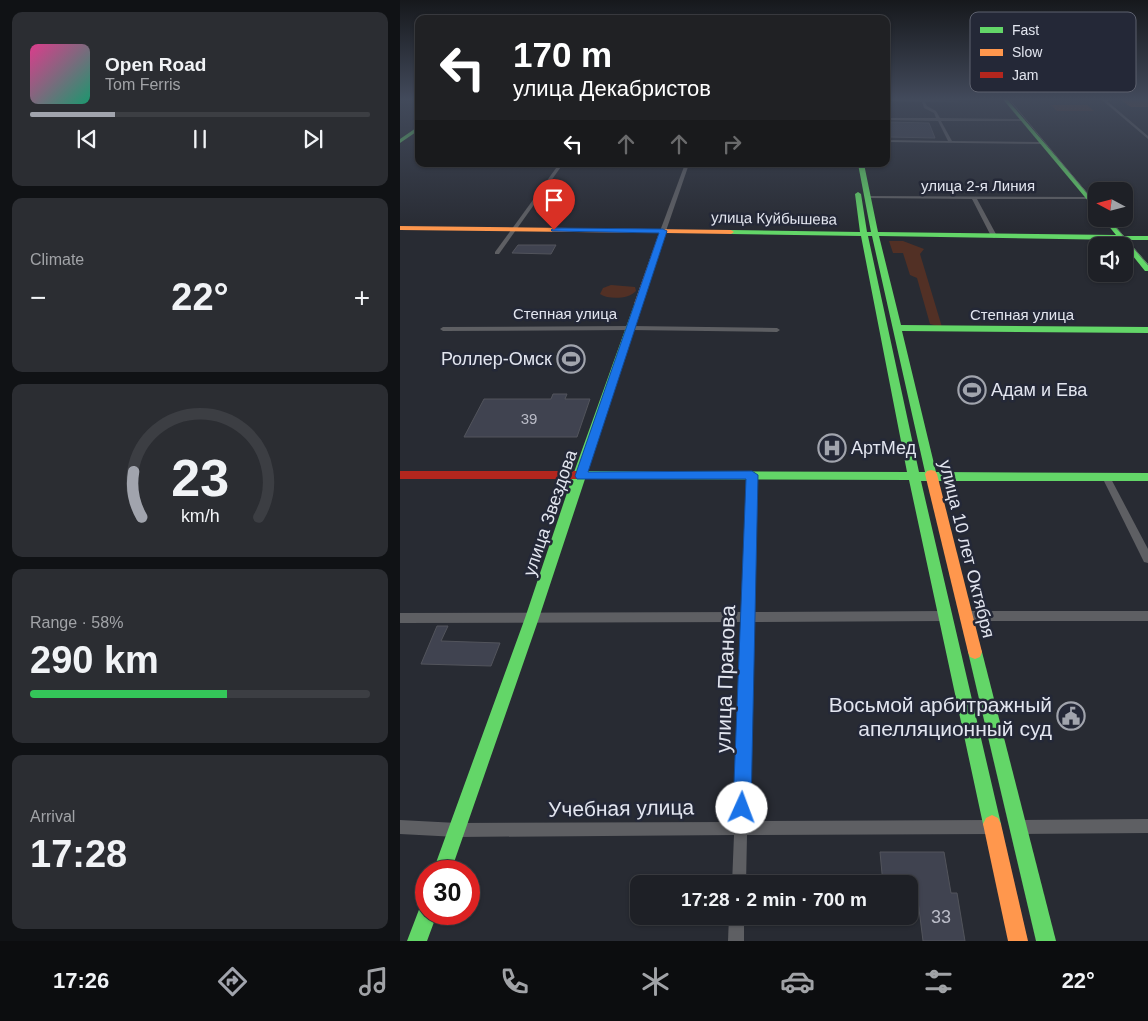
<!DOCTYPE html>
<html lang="en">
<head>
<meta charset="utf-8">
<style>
  :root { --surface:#1e2026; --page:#2b2d32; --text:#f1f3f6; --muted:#a1a3a7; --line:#3c3e43; --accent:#a1a4ad }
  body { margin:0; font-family:Arial,sans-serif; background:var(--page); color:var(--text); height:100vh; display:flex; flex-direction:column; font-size:19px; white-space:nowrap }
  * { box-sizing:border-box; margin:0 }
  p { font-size:16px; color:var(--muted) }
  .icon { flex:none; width:28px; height:28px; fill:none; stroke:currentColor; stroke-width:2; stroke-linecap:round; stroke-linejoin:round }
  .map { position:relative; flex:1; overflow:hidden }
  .panel { display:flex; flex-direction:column; gap:12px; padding:12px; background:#101215; width:400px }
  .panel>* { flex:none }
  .hud { position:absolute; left:15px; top:15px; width:475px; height:152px; border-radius:10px; box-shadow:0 1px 4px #0004,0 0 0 1px var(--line); background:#202124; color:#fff; overflow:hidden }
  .needle { width:32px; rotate:277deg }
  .controls { position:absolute; left:688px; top:182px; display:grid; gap:10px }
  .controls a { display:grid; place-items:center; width:45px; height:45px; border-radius:10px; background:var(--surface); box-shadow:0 1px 4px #0004,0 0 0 1px var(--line); font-size:25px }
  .speed { position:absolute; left:15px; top:860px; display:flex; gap:10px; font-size:25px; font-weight:700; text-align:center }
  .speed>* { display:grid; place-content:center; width:65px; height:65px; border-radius:50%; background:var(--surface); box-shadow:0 1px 4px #0004,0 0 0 1px var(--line); line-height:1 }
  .speed .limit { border:8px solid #d22; background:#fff; color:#111 }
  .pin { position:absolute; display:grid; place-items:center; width:42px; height:42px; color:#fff; margin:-51px -21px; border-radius:50% 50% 50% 0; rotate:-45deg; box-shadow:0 0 5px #0007 }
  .pin .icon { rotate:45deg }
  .me { position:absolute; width:55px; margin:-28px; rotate:2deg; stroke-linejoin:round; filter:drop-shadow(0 0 4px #0008) }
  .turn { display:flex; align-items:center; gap:18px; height:105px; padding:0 15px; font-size:22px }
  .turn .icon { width:65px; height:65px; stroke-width:2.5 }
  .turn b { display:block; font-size:35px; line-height:42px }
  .lanes { display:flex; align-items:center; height:48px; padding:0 15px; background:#0003; justify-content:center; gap:25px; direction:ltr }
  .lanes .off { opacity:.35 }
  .big { font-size:38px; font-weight:600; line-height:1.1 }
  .panel .widget { flex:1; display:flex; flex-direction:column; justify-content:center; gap:8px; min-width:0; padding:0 18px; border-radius:10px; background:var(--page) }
  .panel .dial { align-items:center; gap:0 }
  .dial svg { height:130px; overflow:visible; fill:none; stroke:var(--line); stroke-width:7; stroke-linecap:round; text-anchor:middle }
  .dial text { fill:var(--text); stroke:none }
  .song { display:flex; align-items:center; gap:15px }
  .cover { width:60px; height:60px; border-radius:8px; background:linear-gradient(135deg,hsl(330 70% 55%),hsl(160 70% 35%)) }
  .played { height:5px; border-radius:2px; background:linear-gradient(90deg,var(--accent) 25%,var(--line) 25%) }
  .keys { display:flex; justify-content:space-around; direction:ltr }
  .heat { display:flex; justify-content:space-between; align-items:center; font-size:28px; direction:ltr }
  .charge { height:8px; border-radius:4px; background:linear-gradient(90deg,#34c759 58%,var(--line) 0) }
  .trip { position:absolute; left:230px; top:875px; width:288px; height:50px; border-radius:10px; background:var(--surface); box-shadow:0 1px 4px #0004,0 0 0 1px var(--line); font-weight:600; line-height:50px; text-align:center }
  .dock { display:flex; height:80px; justify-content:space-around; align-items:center; background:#0c0d0f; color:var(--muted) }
  .dock .icon { width:35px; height:35px }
  .dock .active { color:var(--accent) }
  .dock b { font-size:22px; color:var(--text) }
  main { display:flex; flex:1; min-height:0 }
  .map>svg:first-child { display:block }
</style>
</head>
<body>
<main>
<section class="panel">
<div class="widget">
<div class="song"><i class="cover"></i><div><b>Open Road</b><p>Tom Ferris</p></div></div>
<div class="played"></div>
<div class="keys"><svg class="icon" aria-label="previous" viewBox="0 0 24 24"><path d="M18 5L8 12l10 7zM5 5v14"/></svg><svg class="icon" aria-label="pause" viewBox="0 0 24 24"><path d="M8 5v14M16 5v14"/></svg><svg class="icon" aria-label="next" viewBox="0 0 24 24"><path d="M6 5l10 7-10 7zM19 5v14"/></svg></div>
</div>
<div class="widget"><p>Climate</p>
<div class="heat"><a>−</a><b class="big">22°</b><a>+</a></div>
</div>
<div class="widget dial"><svg viewBox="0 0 100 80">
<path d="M14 69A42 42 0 1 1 86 69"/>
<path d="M14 69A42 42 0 0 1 9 41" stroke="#a1a4ad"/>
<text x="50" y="56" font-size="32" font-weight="700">23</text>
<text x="50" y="72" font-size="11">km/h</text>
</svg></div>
<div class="widget"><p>Range · 58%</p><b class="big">290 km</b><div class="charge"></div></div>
<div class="widget"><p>Arrival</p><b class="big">17:28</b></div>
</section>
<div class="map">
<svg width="748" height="941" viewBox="0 0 748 941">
  <rect width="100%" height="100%" fill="#282b33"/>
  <g fill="#523025">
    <polygon points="651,105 687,105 694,111 657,111"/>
    <polygon points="489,241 503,241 524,249 520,254 542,327 530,324 517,278 510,275 503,253 493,253"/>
    <path d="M 211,285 L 235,287 L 236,291 C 229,299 209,300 200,294 L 203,288 Z"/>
  </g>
  <polygon fill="#6f3c2a" points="718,98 748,99 748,107 731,107"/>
  <g fill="#404350" stroke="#52545c">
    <polygon points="486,122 529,123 535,138 489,137"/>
    <polygon points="118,245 156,245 151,254 112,253"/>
    <polygon points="153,394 167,394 165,399 190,399 177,437 64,437 84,399 151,399"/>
    <polygon points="37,626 48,626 41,641 100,643 91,666 21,664"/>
    <polygon points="480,852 544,852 551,893 557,893 565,941 523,941 517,893 509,893 509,884 483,884"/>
  </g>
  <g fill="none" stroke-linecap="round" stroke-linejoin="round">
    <g fill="#5e5f63" fill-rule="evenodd">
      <polygon points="712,98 712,100 707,101 748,136 748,139 702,100"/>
      <polygon points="486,99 567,101 525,102 527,106 536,111 540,118 623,119 625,120 623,121 541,121 552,141 642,142 644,143 642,144 486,142 486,140 548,141 538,121 486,120 486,118 536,118 534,113 524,108 522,102 486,101"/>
      <polygon points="159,164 163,164 99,254 95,254 95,252"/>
      <polygon points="285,164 289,164 266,231 261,232 260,231"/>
      <polygon points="467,196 689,197 691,198 689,199 577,199 597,236 594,238 591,236 572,199 465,198 465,196"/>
      <polygon points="231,326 377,328 380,330 377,332 231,330 43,331 40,329 43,327"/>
      <polygon points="352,472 355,473 356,475 353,612 545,611 549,612 550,616 549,620 545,621 353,622 348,821 592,820 597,822 599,827 597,832 592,834 347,835 346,884 332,884 334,835 57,837 0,834 0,820 57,823 334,822 342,622 0,623 0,613 342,612 348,475 349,473"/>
      <polygon points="706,474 709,475 748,549 748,563 744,562 702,477 703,475"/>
      <polygon points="566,611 748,611 748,621 566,621 562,620 561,616 562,612"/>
      <polygon points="748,819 748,833 618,834 613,832 611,827 613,822 618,820"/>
      <polygon points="329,916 344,916 344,941 328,941"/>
    </g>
    <g fill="#63d668" fill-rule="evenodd">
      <polygon points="602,98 606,98 696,203 696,209 694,208"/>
      <polygon points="19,126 19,130 0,143 0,139"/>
      <path d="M 458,164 L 464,164 L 478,232 L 716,235 L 703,219 L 709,219 L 724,236 L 748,236 L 748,240 L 727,240 L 748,264 L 748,271 L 745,271 L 720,240 L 479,236 L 501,325 L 748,327 L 748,333 L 502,331 L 536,472 L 748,473 L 748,481 L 521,481 L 601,824 L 598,830 L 592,833 L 586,830 L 583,824 L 509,480 L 185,479 L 139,618 L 51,871 L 33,871 L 125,618 L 173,475 L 235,302 L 242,304 L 187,471 L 507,472 L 461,236 L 331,234 L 328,232 L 331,230 L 460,232 L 455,194 L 458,192 L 461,194 L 467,232 L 471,232 ZM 468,236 L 472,236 L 525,472 L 519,472 Z"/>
      <polygon points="575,645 580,647 582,652 656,941 636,941 568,652 570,647"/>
      <polygon points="26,905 26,914 37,914 27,941 7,941 20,907"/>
    </g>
    <g fill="#ff974d" fill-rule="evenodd">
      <polygon points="0,226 331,230 334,232 331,234 266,233 242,304 238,306 234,304 259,233 0,230"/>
      <polygon points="531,470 535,471 537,474 582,652 580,657 575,659 570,657 568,652 525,474 527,471"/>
      <polygon points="592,815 598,818 601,824 628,941 608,941 583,824 586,818"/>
    </g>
    <polygon fill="#b3261e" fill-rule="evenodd" points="0,471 179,471 183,472 185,475 183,478 179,479 0,479"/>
    <g stroke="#5f6166" stroke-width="1">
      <polyline points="608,98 696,204"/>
      <polyline points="709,219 748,265"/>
    </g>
  </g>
  <linearGradient id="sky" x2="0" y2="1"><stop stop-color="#16181c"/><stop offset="0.43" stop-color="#424a5b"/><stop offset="1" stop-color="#424a5b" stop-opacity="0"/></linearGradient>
  <rect width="748" height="230" fill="url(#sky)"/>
  <polygon fill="#1a73e8" stroke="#114b97" points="154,228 263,229 267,231 188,472 352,471 358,475 351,808 348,814 342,817 336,814 333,808 346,479 177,479 175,476 259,233 152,231 151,230"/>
  <defs>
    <g id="stadium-ring" transform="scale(1.4375)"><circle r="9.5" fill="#242837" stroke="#a1a4ad" stroke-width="1.5"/><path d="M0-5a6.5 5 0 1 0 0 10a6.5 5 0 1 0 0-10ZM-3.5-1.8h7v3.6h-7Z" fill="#a1a4ad"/></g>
    <g id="hospital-ring" transform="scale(1.4375)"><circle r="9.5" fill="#242837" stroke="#a1a4ad" stroke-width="1.5"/><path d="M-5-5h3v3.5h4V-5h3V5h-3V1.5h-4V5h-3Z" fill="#a1a4ad"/></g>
    <g id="civic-ring" transform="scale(1.4375)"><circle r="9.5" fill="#242837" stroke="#a1a4ad" stroke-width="1.5"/><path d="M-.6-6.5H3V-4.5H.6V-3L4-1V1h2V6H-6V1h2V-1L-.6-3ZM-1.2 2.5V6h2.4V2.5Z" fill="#a1a4ad"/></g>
  </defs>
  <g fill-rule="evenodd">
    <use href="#stadium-ring" x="171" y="359"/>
    <use href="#stadium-ring" x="572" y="390"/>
    <use href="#hospital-ring" x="432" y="448"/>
    <use href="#civic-ring" x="671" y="716"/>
  </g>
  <g text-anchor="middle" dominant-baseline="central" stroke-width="5" stroke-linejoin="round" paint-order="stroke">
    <g font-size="15" fill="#e2e5ef" stroke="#242837">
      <text x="578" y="185">улица 2-я Линия</text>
      <text transform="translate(374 218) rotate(1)">улица Куйбышева</text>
      <text x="165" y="313">Степная улица</text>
      <text x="622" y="314">Степная улица</text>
    </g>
    <g font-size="15" fill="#babcc7">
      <text x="129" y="418">39</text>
    </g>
    <g font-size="18" fill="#e2e5ef" stroke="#242837" text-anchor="start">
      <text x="152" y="359" text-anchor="end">Роллер-Омск</text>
      <text x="591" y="390">Адам и Ева</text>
      <text x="451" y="448">АртМед</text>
    </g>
    <g font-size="18" fill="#e2e5ef" stroke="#242837">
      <text transform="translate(150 513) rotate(-71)">улица Звездова</text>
      <text transform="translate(567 549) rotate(76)">улица 10 лет Октября</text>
    </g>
    <g font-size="18" fill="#babcc7">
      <text x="541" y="917">33</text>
    </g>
    <g font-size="21" fill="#e2e5ef" stroke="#242837">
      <text transform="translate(325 679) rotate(-88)">улица Пранова</text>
      <text transform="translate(221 808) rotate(-1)">Учебная улица</text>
    </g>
    <g font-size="21" fill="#e2e5ef" stroke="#242837" text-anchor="end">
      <text x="652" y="704">Восьмой арбитражный<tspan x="652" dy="24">апелляционный суд</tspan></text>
    </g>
  </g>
  <rect x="570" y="12" width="166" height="80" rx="8" fill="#242837" stroke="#5d616e" stroke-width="1"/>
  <rect x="580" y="27" width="23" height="6" fill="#63d668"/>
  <rect x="580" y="49" width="23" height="7" fill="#ff974d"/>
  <rect x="580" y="72" width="23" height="6" fill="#b3261e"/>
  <g font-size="14" fill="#e2e5ef">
    <text x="612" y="35">Fast</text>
    <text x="612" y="57">Slow</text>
    <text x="612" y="80">Jam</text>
  </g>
</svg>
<div class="controls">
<a><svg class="needle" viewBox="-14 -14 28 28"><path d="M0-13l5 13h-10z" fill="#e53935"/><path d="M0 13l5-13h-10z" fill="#a1a3a7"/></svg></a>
<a><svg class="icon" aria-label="sound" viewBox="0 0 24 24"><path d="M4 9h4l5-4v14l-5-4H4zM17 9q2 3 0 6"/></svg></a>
</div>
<div class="speed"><div class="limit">30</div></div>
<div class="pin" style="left:154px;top:230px;background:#d93025"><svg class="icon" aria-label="arrive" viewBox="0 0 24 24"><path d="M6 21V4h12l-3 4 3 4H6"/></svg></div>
<svg class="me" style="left:342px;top:808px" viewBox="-20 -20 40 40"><circle r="19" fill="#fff"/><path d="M0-13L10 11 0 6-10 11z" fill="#1a73e8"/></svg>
<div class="trip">17:28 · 2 min · 700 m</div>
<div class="hud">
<div class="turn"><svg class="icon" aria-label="left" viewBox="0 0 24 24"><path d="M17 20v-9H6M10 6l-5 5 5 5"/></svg><div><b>170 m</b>улица Декабристов</div></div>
<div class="lanes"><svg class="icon" aria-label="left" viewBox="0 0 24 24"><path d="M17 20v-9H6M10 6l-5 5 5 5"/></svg><svg class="icon off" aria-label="ahead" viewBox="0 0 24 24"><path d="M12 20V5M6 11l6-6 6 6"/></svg><svg class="icon off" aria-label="ahead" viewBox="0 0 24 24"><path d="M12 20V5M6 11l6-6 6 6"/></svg><svg class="icon off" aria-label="right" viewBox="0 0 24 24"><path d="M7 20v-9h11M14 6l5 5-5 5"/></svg></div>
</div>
</div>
</main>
<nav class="dock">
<b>17:26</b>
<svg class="icon active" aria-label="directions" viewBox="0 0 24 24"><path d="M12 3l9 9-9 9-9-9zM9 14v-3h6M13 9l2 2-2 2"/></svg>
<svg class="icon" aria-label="music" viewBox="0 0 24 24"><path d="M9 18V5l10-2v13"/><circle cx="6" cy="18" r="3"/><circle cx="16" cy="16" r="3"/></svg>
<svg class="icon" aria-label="phone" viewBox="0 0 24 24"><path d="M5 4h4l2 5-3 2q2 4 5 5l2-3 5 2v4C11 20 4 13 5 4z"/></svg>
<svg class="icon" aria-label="climate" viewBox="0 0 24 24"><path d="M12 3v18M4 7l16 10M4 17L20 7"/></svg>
<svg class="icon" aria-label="car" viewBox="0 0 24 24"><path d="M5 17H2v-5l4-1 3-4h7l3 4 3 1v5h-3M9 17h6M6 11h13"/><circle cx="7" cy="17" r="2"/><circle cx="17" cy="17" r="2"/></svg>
<svg class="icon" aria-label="filters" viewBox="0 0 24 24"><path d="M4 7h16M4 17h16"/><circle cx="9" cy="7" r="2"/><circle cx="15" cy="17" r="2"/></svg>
<b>22°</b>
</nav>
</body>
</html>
